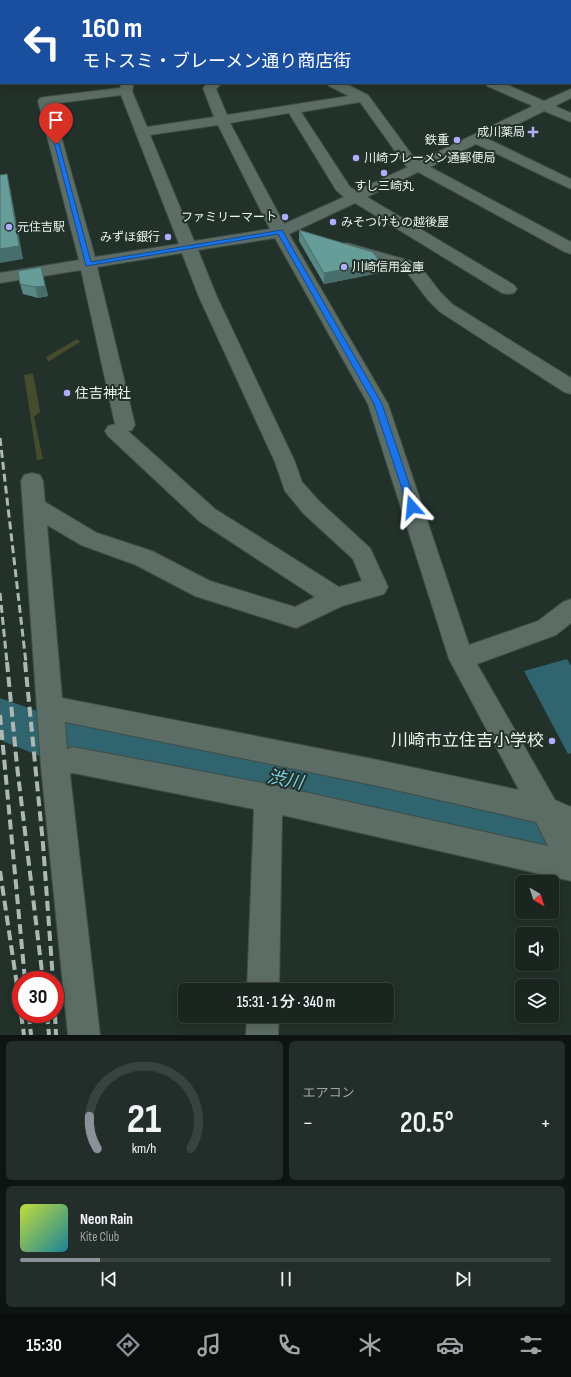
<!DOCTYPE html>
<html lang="ja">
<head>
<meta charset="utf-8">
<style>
  :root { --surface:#1a2520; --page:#232d29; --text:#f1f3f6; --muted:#9fa5a5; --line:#38423e; --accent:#8c9099 }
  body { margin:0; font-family:"Sofia Sans Condensed","Noto Sans JP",sans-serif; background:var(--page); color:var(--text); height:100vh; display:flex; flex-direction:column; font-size:15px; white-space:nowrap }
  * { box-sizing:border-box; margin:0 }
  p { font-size:13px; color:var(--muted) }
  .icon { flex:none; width:22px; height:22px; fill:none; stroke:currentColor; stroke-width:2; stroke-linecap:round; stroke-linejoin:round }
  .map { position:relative; height:1035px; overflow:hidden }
  .side { display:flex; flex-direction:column; gap:6px; padding:6px; background:#0e1412; flex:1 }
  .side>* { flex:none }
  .top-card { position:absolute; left:0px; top:0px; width:571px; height:84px; box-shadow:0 2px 10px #0003,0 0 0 1px var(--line); background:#1a4fa0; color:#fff; overflow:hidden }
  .needle { width:26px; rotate:141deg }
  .tools { position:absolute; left:515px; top:875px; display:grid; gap:8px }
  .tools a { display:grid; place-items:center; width:44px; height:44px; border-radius:6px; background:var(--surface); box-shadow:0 2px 10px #0003,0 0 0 1px var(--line); font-size:20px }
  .speed { position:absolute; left:12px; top:971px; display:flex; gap:8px; font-size:20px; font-weight:700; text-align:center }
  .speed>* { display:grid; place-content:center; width:52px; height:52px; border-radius:50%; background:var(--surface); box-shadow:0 2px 10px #0003,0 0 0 1px var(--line); line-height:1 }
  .speed .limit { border:6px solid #d22; background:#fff; color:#111 }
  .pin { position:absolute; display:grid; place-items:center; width:34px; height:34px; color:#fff; margin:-41px -17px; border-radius:50% 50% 50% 0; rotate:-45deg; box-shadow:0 0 4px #0007 }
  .pin .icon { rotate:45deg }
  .me { position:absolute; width:44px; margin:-22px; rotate:342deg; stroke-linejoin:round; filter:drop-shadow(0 0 3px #0008) }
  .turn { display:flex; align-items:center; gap:14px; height:84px; padding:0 16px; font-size:18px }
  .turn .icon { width:52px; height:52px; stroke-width:2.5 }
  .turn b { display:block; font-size:28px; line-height:34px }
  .big { font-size:30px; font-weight:600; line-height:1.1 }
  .side .widget { flex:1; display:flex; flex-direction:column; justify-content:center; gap:6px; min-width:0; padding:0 14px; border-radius:6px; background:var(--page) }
  .side .dial { align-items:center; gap:0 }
  .dial svg { height:104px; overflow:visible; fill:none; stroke:var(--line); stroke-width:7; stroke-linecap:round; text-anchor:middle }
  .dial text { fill:var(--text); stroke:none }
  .song { display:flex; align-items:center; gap:12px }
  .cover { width:48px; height:48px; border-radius:6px; background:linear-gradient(135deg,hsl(70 70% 55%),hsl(190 70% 35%)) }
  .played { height:4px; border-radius:2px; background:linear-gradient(90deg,var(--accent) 15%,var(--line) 15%) }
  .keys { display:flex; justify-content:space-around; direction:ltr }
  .heat { display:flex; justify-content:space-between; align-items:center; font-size:22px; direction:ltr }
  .side .tiles { flex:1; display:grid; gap:6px; grid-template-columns:1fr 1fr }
  .widget:last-child { grid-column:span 2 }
  .trip { position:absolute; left:178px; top:983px; width:216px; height:40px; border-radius:6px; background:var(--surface); box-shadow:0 2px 10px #0003,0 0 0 1px var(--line); font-weight:600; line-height:40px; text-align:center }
  .tabs { display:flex; height:64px; justify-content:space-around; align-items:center; background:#0a0f0d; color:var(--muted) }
  .tabs .icon { width:28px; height:28px }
  .tabs .active { color:var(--accent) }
  .tabs b { font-size:18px; color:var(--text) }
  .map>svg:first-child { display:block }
</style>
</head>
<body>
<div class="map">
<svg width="571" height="1035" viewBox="0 0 571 1035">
  <rect width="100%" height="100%" fill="#23312b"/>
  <g fill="#454b2d">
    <polygon points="77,339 80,342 48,362 46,357"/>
    <polygon points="33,373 40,412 34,417 43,459 37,460 24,375"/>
  </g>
  <polygon fill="#30646f" points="567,659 571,666 571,753 568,754 524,671"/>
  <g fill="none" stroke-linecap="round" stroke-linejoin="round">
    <polygon fill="#30646f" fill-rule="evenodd" points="0,698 40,712 540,802 571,814 571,864 540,852 40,756 0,740"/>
    <g stroke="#404d48" stroke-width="2">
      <g id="street">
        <polygon points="161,0 175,0 160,1"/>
        <polygon points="194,0 207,0 208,1 195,1"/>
        <polygon points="219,0 234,0 218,1"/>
        <polygon points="394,0 408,0 393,1"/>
        <polygon points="424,0 437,0 438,1 425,1"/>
        <polygon points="485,0 499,0 500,1 486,1"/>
        <polygon points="549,0 563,0 564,1 550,1"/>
        <polygon points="570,52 571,53 571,61 570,60"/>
        <path d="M 122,83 L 134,83 L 132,91 L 147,127 L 214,117 L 203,88 L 208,83 L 222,83 L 216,89 L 227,115 L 349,96 L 329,86 L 328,83 L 344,83 L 368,95 L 415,159 L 419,161 L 533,106 L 487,86 L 486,83 L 503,83 L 544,101 L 571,89 L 571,98 L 555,106 L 571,113 L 571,122 L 544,111 L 488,139 L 571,179 L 571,189 L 476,144 L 430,167 L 571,242 L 571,254 L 565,252 L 418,172 L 367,197 L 514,285 L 517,289 L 514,293 L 508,294 L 502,293 L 355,203 L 289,234 L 388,404 L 469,645 L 538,621 L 563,602 L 571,599 L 571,623 L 556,635 L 477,664 L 555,800 L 571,807 L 571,881 L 282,815 L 279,990 L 247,990 L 254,809 L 73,773 L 70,774 L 100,1035 L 68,1035 L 41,767 L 21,481 L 24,475 L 32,473 L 40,475 L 43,481 L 45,502 L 97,533 L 152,551 L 210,581 L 295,607 L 315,597 L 199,521 L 108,436 L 105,431 L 108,426 L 115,424 L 81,270 L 0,283 L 0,273 L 79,260 L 38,101 L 40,98 L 45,97 L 120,88 ZM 121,95 L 179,244 L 95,257 L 52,104 ZM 360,102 L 405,165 L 408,167 L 356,191 L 350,187 L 301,112 ZM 289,113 L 336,190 L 344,197 L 284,224 L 230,123 ZM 218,125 L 270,229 L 194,241 L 150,135 ZM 275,238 L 368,404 L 449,659 L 519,790 L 373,759 L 62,698 L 47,525 L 81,545 L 136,565 L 195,596 L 296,628 L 342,606 L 384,594 L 388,587 L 370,548 L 320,502 L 302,482 L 295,462 L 217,297 L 198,250 ZM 182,253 L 199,297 L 275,462 L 285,491 L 304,514 L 353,559 L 362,581 L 339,587 L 215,509 L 128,431 L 132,430 L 135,425 L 97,267 ZM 65,722 L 373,785 L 536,822 L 548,846 L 268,784 L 73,747 L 67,749 Z"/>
        <polygon points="347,243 418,263 440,292 452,304 571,378 571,394 564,392 440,312 428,300 406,271 341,251 339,248 341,245"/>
        <polygon points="247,1016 279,1016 278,1035 246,1035"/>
      </g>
    </g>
    <use href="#street" fill="#5c6d65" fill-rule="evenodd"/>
    <g stroke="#adb8b3" stroke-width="3" stroke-dasharray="8 4" stroke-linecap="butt">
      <polyline points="0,438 26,663"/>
      <polyline points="0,593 7,663"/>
    </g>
    <g stroke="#adb8b3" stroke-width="4" stroke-dasharray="10 5" stroke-linecap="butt">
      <polyline points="7,662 17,766 43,980"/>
      <polyline points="25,662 43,844 53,980"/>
      <polyline points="0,715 25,980"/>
      <polyline points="0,871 21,1012"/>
      <polyline points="21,1014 24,1035"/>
      <polyline points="29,1014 31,1035"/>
      <polyline points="47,1014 49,1035"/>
      <polyline points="55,1014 56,1035"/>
    </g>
  </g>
  <g fill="#598784">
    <polygon points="299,230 380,262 379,273 324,284 299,241"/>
    <polygon points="41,267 48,296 38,298 23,294 20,284"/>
  </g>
  <g fill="#486e6b">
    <polygon points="7,174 10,187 23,259 0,263 0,249"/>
    <polygon points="380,262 379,273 324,284 324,273"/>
    <polygon points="41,267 48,296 38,298 35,287"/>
  </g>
  <g fill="#679d99" stroke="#486e6b">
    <polygon points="7,174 19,246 0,249 0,175"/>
    <polygon points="299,230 373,252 380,262 324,273"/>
    <polygon points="41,267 45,286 35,287 20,284 18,271"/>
  </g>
  <polygon fill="#1a73e8" stroke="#114b97" points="54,142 59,144 91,262 282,230 382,404 417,507 416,510 412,511 408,507 374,404 278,234 86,266"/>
  <g fill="#b0aefa" stroke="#23312b" stroke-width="1.5">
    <path d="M531 126h4v4h4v4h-4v4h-4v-4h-4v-4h4z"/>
    <circle cx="457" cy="140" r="4"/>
    <circle cx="356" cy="158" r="4"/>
    <circle cx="384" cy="173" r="4"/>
    <circle cx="285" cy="217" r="4"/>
    <circle cx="333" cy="222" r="4"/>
    <circle cx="9" cy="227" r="4"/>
    <circle cx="168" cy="237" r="4"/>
    <circle cx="344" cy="267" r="4"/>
    <circle cx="67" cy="393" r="4"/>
    <circle cx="552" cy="741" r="4"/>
  </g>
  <g text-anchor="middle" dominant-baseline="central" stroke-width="4" stroke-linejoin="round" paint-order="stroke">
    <g font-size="12" fill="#e9f2ee" stroke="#23312b" text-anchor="end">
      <text x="525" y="132">成川薬局</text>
      <text x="449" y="140">鉄重</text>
      <text x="364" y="158" text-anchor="start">川崎ブレーメン通郵便局</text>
      <text x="384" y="186" text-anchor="middle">すし三崎丸</text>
      <text x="277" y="217">ファミリーマート</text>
      <text x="341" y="222" text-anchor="start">みそつけもの越後屋</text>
      <text x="17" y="227" text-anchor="start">元住吉駅</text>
      <text x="160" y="237">みずほ銀行</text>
      <text x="352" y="267" text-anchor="start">川崎信用金庫</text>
    </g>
    <g font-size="14" fill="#e9f2ee" stroke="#23312b" text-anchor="start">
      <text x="75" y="393">住吉神社</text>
    </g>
    <g font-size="17" fill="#e9f2ee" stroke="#23312b" text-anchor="end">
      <text x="544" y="741">川崎市立住吉小学校</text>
    </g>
    <g font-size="18" font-style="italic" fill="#7ad1e4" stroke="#23312b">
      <text transform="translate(285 780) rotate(11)">渋川</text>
    </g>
  </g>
</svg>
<div class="tools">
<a><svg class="needle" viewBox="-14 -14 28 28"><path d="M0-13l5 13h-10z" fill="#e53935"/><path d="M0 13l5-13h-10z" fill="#9fa5a5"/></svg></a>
<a><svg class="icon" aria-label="sound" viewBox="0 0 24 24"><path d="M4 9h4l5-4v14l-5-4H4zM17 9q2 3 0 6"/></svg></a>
<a><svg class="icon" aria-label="layers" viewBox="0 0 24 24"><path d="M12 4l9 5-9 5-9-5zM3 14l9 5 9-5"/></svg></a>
</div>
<div class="speed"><div class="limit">30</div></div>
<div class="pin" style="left:56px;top:144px;background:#d93025"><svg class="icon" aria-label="arrive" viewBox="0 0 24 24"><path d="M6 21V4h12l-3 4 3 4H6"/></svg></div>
<svg class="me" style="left:412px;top:507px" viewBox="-20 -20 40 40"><path d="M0-17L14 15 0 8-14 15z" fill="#1a73e8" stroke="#fff" stroke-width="4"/></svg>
<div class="trip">15:31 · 1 分 · 340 m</div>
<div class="top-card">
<div class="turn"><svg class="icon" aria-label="left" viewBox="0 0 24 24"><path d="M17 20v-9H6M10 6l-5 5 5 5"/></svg><div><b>160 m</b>モトスミ・ブレーメン通り商店街</div></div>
</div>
</div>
<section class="side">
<div class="tiles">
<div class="widget dial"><svg viewBox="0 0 100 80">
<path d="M14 69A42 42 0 1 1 86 69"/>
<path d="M14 69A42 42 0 0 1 8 44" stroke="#8c9099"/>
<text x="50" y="56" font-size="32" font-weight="700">21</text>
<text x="50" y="72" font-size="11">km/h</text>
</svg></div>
<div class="widget"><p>エアコン</p>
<div class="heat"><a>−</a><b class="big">20.5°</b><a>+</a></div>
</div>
<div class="widget">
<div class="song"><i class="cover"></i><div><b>Neon Rain</b><p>Kite Club</p></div></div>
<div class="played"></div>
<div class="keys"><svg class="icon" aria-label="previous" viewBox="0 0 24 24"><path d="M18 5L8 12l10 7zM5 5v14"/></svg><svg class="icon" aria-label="pause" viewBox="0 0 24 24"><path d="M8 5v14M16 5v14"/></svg><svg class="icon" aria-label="next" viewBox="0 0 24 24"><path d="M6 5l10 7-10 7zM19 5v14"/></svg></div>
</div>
</div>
</section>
<nav class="tabs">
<b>15:30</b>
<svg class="icon active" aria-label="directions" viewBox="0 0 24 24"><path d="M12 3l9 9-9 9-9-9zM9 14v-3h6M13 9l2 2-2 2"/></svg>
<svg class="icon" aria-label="music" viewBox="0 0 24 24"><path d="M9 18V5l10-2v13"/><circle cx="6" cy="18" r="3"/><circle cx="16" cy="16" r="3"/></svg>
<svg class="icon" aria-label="phone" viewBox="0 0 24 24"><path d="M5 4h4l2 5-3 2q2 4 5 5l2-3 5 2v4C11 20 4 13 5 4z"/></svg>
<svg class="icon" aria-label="climate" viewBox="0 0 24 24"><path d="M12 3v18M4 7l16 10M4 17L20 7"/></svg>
<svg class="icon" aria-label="car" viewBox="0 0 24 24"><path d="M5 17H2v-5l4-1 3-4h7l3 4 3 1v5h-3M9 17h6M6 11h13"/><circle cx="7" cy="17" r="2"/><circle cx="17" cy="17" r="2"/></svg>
<svg class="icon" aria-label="filters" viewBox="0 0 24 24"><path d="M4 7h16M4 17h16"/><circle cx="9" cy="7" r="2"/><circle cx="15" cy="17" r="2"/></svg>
</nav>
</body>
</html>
